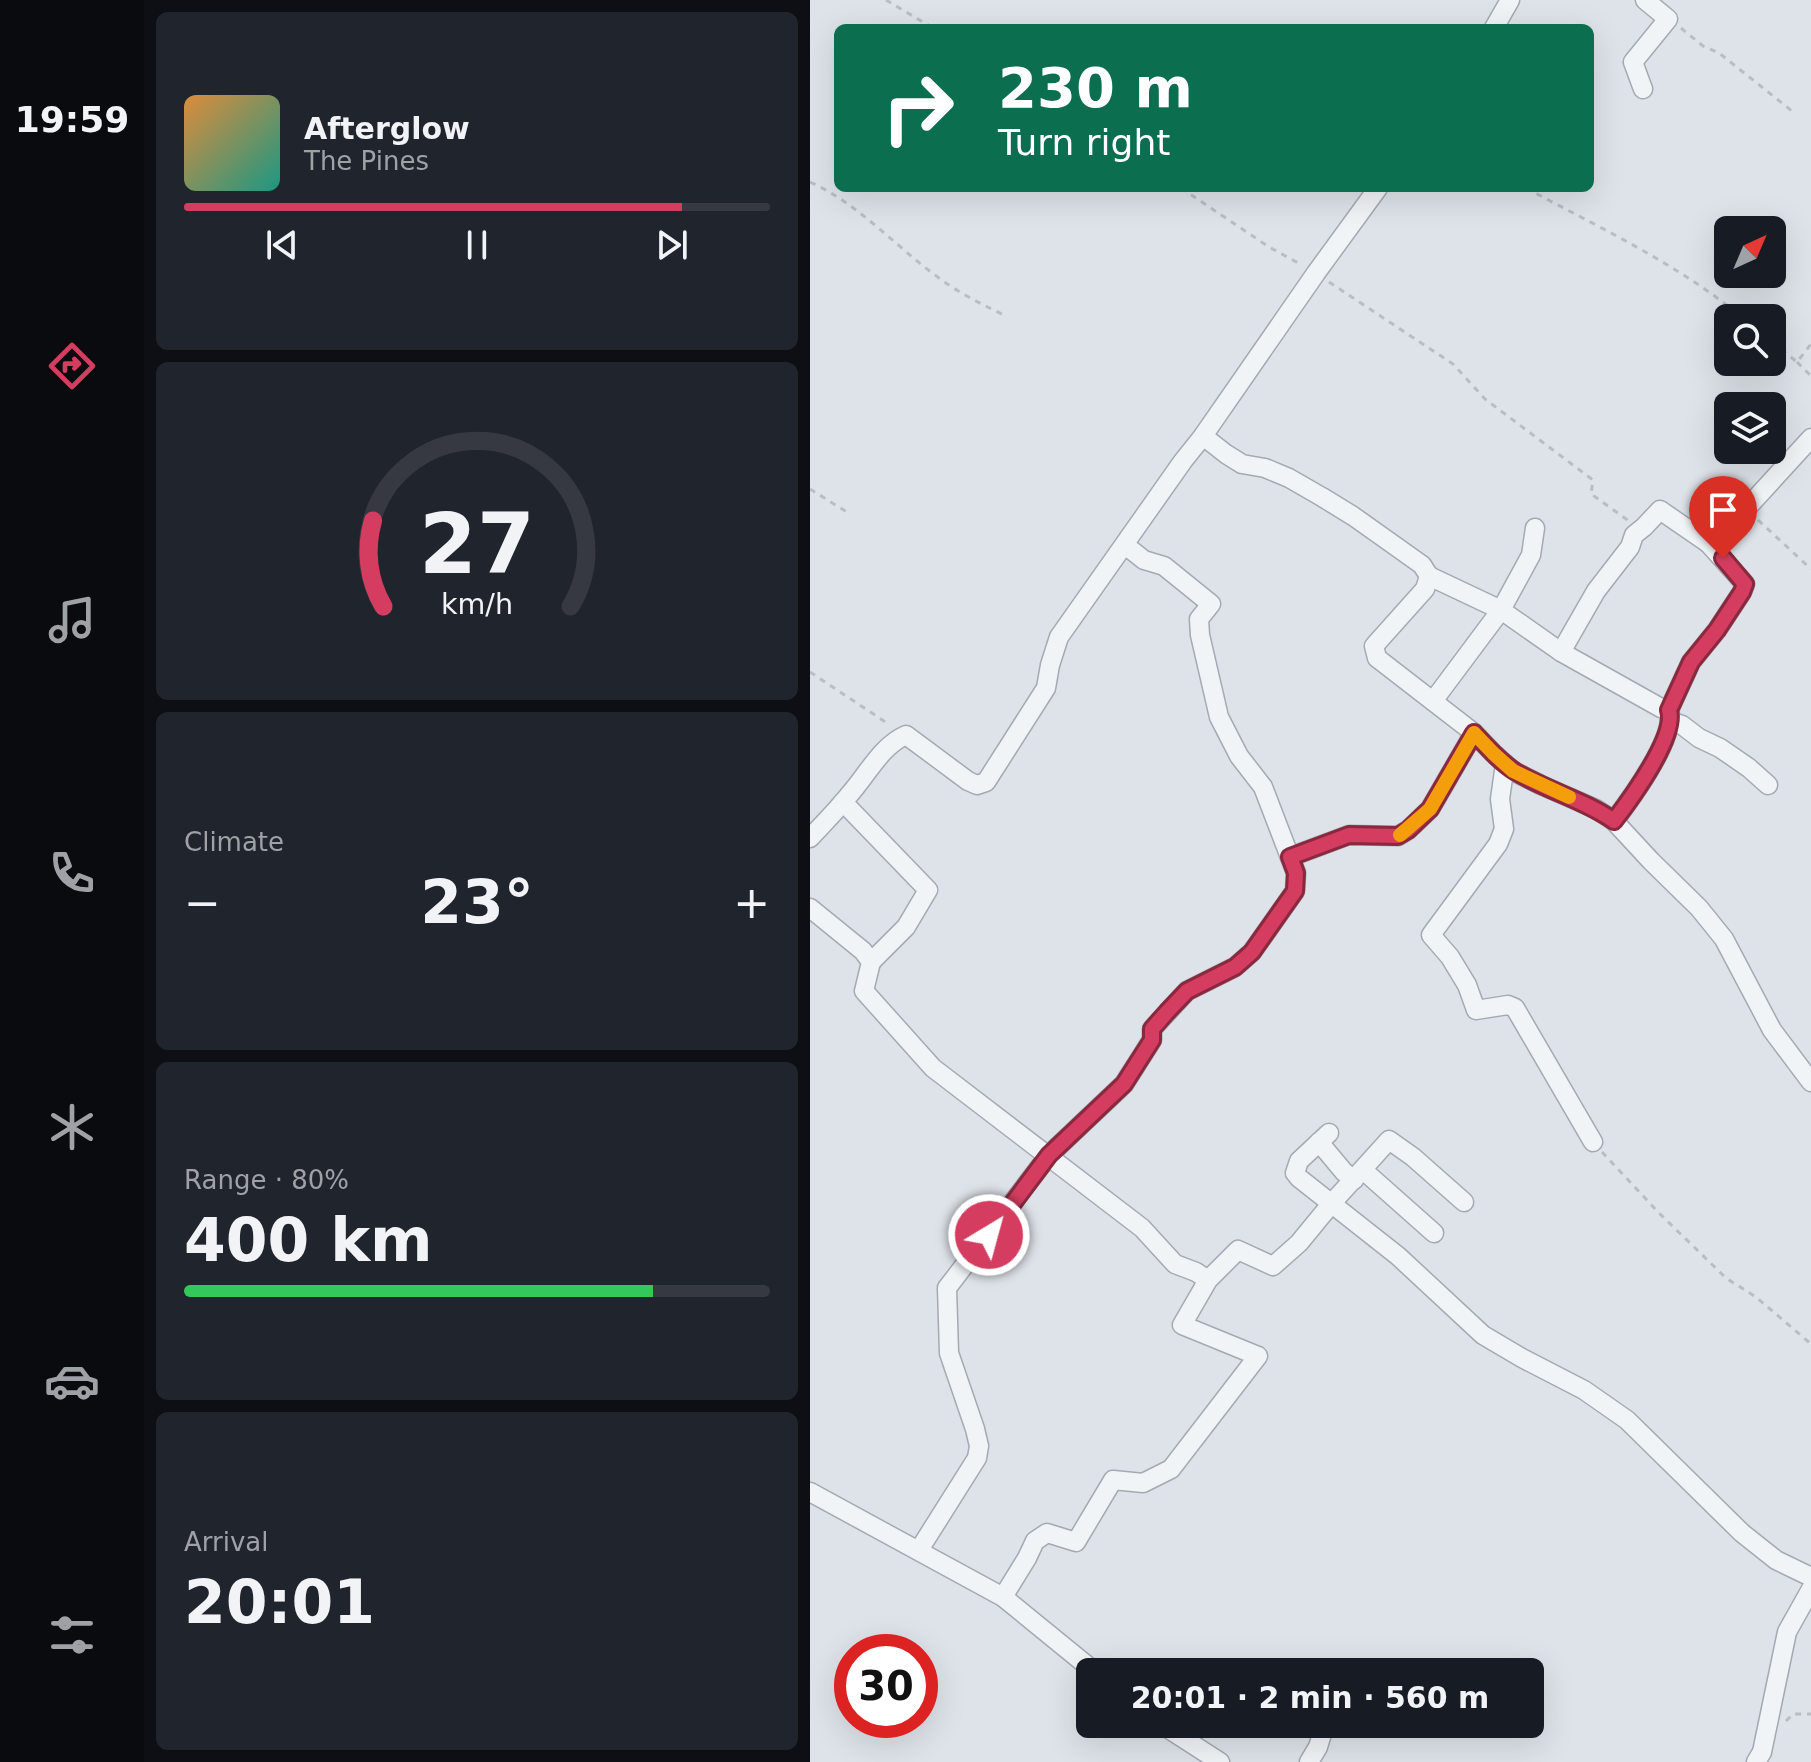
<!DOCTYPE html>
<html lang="en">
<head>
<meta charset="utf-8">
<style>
  :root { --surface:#171b24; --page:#20242c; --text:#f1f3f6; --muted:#9ea1a6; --line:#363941; --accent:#d43d60 }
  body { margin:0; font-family:"DejaVu Sans",sans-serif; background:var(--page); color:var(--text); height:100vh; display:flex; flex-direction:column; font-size:30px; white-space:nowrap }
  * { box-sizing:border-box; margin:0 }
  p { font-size:26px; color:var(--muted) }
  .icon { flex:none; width:44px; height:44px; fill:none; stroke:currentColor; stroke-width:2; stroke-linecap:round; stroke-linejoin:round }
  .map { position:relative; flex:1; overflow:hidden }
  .details { display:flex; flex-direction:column; gap:12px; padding:12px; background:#0d0f14; width:666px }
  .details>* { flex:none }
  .top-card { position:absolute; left:24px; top:24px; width:760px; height:168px; border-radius:12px; box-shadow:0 8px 32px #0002; background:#0b6e4f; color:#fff; overflow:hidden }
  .needle { width:52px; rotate:44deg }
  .tools { position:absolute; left:904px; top:216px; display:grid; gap:16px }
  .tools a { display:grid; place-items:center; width:72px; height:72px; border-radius:12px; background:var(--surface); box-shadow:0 8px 32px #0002; font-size:40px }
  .speed { position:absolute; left:24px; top:1634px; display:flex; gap:16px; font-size:40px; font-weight:700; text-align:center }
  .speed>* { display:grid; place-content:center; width:104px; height:104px; border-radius:50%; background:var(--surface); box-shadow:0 8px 32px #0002; line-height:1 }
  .speed .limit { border:12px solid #d22; background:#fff; color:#111 }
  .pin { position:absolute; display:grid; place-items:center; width:68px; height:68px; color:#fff; margin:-82px -34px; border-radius:50% 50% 50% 0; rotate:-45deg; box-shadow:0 0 8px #0007 }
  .pin .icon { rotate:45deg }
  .me { position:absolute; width:88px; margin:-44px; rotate:37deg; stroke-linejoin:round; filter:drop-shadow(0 0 6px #0008) }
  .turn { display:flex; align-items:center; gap:28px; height:168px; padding:0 32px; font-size:36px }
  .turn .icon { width:104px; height:104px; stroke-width:2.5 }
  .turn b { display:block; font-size:56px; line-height:68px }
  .big { font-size:60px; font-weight:800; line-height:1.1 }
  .details .widget { flex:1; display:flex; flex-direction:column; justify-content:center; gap:12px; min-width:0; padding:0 28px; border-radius:12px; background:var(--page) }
  .details .dial { align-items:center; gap:0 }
  .dial svg { height:208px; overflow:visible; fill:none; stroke:var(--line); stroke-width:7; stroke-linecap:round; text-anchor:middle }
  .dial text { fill:var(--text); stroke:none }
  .song { display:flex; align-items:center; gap:24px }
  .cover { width:96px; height:96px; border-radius:12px; background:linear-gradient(135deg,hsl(30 70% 55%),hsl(170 70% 35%)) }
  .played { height:8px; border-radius:4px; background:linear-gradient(90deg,var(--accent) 85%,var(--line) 85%) }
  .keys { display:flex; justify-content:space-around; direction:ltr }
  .heat { display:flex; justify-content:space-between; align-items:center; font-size:44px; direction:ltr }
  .charge { height:12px; border-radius:6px; background:linear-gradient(90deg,#34c759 80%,var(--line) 0) }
  .trip { position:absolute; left:266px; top:1658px; width:468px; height:80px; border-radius:12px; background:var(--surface); box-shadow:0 8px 32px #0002; font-weight:800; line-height:80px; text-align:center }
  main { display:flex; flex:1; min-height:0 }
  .tabs { display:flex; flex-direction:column; width:144px; justify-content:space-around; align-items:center; background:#090b0e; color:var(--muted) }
  .tabs .icon { width:56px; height:56px }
  .tabs .on { color:var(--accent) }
  .tabs b { font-size:36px; color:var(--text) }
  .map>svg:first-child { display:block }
</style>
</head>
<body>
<main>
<nav class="tabs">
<b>19:59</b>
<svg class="icon on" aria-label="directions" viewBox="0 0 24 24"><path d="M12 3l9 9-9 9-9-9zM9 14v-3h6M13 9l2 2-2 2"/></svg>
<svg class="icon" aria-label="music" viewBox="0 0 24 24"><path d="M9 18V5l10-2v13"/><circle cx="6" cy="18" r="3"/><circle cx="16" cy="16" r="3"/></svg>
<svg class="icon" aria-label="phone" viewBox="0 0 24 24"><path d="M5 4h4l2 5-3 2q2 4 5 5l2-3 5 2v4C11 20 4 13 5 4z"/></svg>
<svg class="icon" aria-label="climate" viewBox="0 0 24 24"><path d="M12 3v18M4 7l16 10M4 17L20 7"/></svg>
<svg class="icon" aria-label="car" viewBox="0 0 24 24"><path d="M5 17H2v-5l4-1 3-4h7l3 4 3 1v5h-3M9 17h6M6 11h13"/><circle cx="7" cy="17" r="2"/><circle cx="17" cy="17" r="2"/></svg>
<svg class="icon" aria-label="filters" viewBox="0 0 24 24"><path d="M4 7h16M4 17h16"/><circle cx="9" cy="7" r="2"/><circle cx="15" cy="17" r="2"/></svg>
</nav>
<section class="details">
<div class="widget">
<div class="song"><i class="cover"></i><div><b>Afterglow</b><p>The Pines</p></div></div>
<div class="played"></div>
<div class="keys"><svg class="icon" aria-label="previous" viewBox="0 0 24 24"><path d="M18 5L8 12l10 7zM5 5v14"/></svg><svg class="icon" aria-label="pause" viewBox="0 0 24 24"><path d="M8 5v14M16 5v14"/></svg><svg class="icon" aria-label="next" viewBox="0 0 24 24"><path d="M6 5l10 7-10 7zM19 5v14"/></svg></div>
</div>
<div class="widget dial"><svg viewBox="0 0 100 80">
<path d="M14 69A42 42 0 1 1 86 69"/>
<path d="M14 69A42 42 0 0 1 10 36" stroke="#d43d60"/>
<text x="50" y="56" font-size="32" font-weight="700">27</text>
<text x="50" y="72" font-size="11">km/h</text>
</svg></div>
<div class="widget"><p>Climate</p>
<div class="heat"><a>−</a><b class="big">23°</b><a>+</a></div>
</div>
<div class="widget"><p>Range · 80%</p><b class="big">400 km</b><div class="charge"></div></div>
<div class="widget"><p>Arrival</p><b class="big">20:01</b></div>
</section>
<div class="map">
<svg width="1001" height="1762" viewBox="0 0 1001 1762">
  <rect width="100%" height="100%" fill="#dee3e9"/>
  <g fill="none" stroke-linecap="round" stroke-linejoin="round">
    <g stroke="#a3aab3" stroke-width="21">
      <g id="minor">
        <polyline points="684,28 700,0"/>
        <polyline points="833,89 823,62 858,19 835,0"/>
        <polyline points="393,436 416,454 432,464 455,468 479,478 512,497 543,516 612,565 619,576 615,589 564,646 567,658 664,733 683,753 703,771 731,785 786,809 804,821 841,861 889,908 914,939 962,1030 1001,1082"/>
        <polyline points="619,576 691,610 751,652"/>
        <polyline points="623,701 691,610 721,555 725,528"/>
        <polyline points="859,710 851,708 751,652 786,591 820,547 824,535 834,527 850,510 898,543 930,510 936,509 1001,438"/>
        <polyline points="860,721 872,725 889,738 910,748 939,768 958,785"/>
        <polyline points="695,764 690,799 694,829 688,844 621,935 640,957 657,985 666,1010 698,1005 705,1008 783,1142"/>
        <polyline points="33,802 118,890 96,927 61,962"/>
        <path d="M 804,821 C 820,800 867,736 859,710 L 881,662 L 907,630 L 932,592 L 935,584 L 898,543"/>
        <path d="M 0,838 C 13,824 27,810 39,795 C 57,775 71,746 96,735 L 158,781 L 167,785 L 176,782 L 236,688 L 240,665 L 249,637 L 373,461 L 393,436 L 506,273 L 568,188"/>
        <polyline points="480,857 539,835 588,836 598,830 620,809 664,733"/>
        <polyline points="0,908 53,951 61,962 54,991 123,1068 332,1228 365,1264 386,1272 398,1280"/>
        <polyline points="519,1133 489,1161 485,1173 489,1178 588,1256 673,1335 712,1358 774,1390 817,1420 932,1533 966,1560 1001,1577"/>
        <polyline points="509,1142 534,1172 544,1180"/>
        <polyline points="553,1170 624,1233"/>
        <polyline points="0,1492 193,1597 285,1672"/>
        <polyline points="109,1550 167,1458 169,1446 165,1429 139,1353 137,1288 239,1155 314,1084 342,1040 342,1029 377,991 425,967 442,952 485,891 486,873 453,787 429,756 409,717 390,635 389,619 401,604 354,566 334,560 315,545"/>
        <polyline points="193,1597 217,1558 225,1541 237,1533 266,1542 303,1480 333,1483 361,1469 448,1356 372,1325 398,1280 428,1250 463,1266 489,1243 521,1204 579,1140 603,1157 654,1202"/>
        <polyline points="351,1724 410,1762"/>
        <polyline points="499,1762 508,1747 515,1724"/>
        <polyline points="946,1762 952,1752 977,1632 1001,1589"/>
      </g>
    </g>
    <g stroke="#b8bec4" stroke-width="3" stroke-dasharray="6 6" stroke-linecap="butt">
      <polyline points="76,0 123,28"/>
      <polyline points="871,28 893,46 909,53 982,111"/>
      <path d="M 0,182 C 49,204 86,247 129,278 C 149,293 171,304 194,315"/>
      <polyline points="371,188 459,247 492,265"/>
      <path d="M 716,188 C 790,228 868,264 933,318"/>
      <polyline points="519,282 643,364 675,399 783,480 781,494 819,521"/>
      <polyline points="962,342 987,362 1001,344"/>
      <polyline points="987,362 1001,376"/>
      <polyline points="0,489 40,514"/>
      <polyline points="948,520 1001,569"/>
      <polyline points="0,672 80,725"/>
      <polyline points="792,1152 849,1213 916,1278 946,1297 1001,1344"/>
      <polyline points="976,1721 983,1714 1001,1714"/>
    </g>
    <use href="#minor" stroke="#f1f4f7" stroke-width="18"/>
  </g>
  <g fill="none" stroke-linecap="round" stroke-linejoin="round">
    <g stroke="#8a283e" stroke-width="20">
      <path id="route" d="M 179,1235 L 239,1155 L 314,1084 L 342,1040 L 342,1029 L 357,1012 L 377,991 L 425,967 L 442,952 L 485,891 L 486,873 L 480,857 L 539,835 L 588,836 L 598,830 L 620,809 L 664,733 C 677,747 690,762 706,772 C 738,791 774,800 804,821 C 820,800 867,736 859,710 L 881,662 L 907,630 L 932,592 L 935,584 L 913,558"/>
    </g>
    <use href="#route" stroke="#d43d60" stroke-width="14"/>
    <polyline stroke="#f59e0b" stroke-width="14" points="590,835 620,809 664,733 683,753 703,771 759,797"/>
  </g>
</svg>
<div class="tools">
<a><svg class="needle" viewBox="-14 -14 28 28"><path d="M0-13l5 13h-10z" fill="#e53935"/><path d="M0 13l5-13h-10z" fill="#9ea1a6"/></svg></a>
<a><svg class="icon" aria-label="search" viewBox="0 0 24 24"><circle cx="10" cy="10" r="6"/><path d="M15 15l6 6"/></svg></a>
<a><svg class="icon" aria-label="layers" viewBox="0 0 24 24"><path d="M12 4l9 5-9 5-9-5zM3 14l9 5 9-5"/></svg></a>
</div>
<div class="speed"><div class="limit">30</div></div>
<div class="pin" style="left:913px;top:558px;background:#d93025"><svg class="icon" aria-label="arrive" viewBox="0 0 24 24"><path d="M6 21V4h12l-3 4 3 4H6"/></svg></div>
<svg class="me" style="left:179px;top:1235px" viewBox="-20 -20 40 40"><circle r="17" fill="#d43d60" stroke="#fff" stroke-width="3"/><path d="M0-11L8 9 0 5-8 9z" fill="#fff"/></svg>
<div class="trip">20:01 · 2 min · 560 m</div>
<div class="top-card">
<div class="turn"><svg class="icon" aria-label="right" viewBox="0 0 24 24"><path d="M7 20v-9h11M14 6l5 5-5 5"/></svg><div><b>230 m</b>Turn right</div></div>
</div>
</div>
</main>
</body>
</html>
